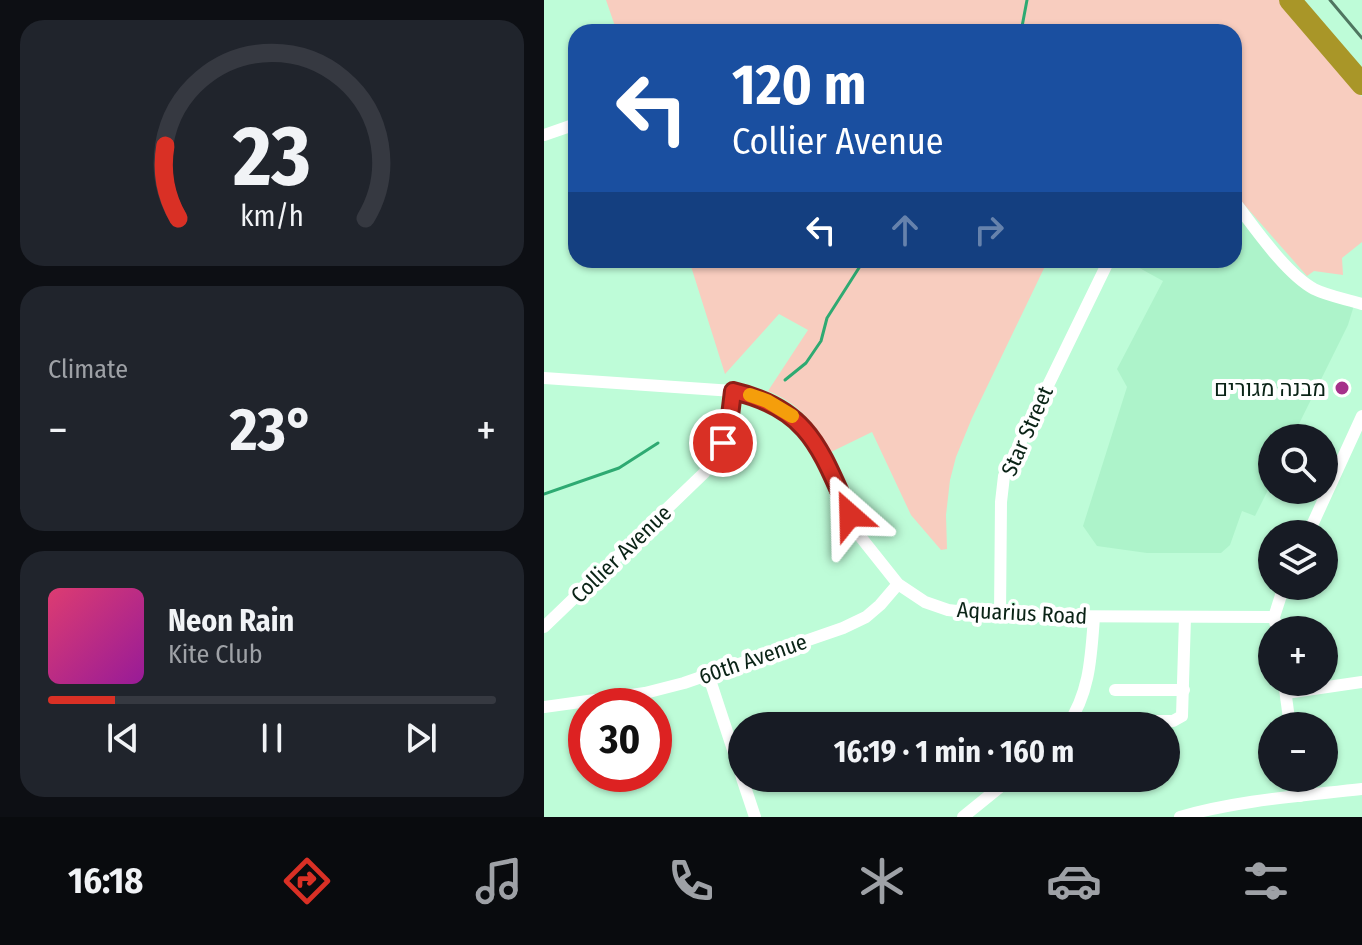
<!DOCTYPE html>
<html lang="en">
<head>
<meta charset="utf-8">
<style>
  :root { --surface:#171b24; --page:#20242c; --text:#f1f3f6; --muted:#9ea1a6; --line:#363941; --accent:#d93025 }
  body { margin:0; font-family:"Fira Sans Condensed",Heebo,sans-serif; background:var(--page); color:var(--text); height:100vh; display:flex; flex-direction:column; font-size:30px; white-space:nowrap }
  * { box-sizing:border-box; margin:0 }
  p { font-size:26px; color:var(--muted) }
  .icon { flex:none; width:44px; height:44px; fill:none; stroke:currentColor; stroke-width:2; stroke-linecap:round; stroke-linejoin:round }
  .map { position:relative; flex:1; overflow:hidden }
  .side { display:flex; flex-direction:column; gap:20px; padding:20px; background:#0d0f14; width:544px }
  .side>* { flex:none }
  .guide { position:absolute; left:24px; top:24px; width:674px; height:244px; border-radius:24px; box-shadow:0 2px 6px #0004; background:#1a4fa0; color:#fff; overflow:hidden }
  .controls { position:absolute; left:714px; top:424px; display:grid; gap:16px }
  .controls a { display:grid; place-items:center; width:80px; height:80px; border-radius:50%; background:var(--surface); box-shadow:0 2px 6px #0004; font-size:40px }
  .speed { position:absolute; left:24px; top:688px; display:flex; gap:16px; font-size:40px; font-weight:700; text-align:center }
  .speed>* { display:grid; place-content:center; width:104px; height:104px; border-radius:50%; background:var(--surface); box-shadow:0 2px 6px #0004; line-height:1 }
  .speed .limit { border:12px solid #d22; background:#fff; color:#111 }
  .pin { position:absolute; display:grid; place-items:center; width:68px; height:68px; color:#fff; margin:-34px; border:4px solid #fff; border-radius:50%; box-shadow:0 2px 8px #0007 }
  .me { position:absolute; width:88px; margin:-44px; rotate:335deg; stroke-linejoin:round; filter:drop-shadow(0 0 6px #0008) }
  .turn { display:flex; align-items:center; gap:28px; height:168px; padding:0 32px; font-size:36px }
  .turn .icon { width:104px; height:104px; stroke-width:2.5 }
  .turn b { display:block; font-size:56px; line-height:68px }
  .lanes { display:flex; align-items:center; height:76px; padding:0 32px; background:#0003; justify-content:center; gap:40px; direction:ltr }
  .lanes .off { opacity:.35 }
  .big { font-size:60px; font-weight:700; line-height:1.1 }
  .side .tile { flex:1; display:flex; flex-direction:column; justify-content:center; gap:12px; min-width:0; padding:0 28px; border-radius:24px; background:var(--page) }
  .side .dial { align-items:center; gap:0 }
  .dial svg { height:208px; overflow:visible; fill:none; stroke:var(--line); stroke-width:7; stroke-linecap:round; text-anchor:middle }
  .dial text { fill:var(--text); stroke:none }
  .song { display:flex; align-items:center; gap:24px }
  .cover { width:96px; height:96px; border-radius:12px; background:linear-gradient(135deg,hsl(340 70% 55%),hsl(300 70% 35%)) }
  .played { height:8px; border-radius:4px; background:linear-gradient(90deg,var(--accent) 15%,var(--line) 15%) }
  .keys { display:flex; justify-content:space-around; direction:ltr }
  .heat { display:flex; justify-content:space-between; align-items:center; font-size:44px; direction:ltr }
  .trip { position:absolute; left:184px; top:712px; width:452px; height:80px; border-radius:40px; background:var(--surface); box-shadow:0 2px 6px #0004; font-weight:700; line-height:80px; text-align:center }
  .dock { display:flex; height:128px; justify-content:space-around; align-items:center; background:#090b0e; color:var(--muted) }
  .dock .icon { width:56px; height:56px }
  .dock .current { color:var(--accent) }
  .dock b { font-size:36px; color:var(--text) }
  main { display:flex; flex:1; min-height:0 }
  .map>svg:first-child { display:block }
</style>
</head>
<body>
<main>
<section class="side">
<div class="tile dial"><svg viewBox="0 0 100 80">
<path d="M14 69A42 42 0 1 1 86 69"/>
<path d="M14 69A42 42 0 0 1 9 41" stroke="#d93025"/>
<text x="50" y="56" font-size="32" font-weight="700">23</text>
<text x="50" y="72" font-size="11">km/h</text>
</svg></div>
<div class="tile"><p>Climate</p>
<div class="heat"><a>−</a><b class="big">23°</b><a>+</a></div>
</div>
<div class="tile">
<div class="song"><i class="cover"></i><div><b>Neon Rain</b><p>Kite Club</p></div></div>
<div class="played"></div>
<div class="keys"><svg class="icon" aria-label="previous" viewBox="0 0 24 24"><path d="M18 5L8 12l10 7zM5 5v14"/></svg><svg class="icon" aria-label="pause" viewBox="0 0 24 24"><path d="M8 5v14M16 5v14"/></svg><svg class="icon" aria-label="next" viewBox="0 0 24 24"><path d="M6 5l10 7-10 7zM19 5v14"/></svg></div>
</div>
</section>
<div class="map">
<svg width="818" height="817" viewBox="0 0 818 817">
  <rect width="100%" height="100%" fill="#befcd8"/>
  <polygon fill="#adf3ca" points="690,203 749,273 811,302 804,325 748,438 728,438 728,482 711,516 698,511 686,545 677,553 603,553 553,546 539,526 583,387 573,369 619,281 581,260 690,260"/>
  <g fill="#f8cdbf">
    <polygon points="62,0 735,0 818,97 818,242 798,258 799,275 770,271 763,276 690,193 690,32 73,32"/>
    <path d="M 145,260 L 504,260 L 428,418 L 412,457 L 406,480 L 402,515 L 403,549 L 397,550 L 367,515 L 328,432 L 287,452 C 273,425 253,402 224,391 L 264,330 L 235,314 L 181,374 Z"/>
  </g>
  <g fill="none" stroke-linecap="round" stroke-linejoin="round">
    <g stroke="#2eaa72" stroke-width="3">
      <polyline points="477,32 483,0"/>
      <polyline points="241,380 262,363 277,341 283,318 320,260"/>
      <polyline points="0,494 75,468 114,443"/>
    </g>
    <g stroke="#fff" stroke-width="12">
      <polyline points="0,135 32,124"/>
      <path d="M 690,201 C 710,227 742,274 770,289 C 784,296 802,299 818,304"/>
      <polyline points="0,378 189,391 179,443 160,473 0,627"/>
      <polyline points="189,391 223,401 259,426 287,475 315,535 354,584 381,602 404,610 456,616 730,617"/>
      <polyline points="764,534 818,416"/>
      <polyline points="456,616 457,502 460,476 565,260"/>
      <polyline points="733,630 730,617 740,586"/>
      <polyline points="164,674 198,777"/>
      <polyline points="740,682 746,726"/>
      <polyline points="571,690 640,690"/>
      <polyline points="742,693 818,682"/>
      <polyline points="0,707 101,693 140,683 299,628 322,617 336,605 354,584"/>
      <polyline points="587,721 629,721 638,716 641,617"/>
      <path d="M 523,726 C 546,692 547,657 550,617"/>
      <polyline points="198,778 211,817"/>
      <polyline points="754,778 756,796"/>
      <polyline points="419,817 467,778"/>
      <path d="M 636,817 C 694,800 757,796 818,789"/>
    </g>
    <polyline stroke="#a99628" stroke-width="22" points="746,0 818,84"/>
    <polyline stroke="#4f7660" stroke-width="3" points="786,0 818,38"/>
  </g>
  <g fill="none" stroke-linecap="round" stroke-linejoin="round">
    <g stroke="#8d1f18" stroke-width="20">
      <path id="route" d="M 179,443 L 185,424 L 189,391 C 266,409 276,449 306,515"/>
    </g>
    <use href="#route" stroke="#d93025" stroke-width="14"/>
    <polyline stroke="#f59e0b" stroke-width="14" points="206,395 223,401 248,416"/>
  </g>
  <circle fill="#a5318a" stroke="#fff" stroke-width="3" cx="798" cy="388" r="8"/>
  <g text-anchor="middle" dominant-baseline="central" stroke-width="8" stroke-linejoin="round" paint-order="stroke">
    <g font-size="22" fill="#0a2316" stroke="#fff" text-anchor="end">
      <text x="782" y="388">מבנה מגורים</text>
    </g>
    <g font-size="22" fill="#0a2316" stroke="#fff">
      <text transform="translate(483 431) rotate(-66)">Star Street</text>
      <text transform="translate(77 554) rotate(-44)">Collier Avenue</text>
      <text transform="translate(478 613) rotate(3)">Aquarius Road</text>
      <text transform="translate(209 659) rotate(-19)">60th Avenue</text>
    </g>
  </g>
</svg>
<div class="controls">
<a><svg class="icon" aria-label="search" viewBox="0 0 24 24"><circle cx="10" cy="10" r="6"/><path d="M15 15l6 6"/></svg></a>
<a><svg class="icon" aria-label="layers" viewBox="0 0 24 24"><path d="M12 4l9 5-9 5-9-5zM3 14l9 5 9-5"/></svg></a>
<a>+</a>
<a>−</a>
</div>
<div class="speed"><div class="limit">30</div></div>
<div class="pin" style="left:179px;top:443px;background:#d93025"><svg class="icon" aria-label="arrive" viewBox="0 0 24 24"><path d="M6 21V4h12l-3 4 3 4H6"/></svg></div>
<svg class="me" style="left:306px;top:515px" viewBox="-20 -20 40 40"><path d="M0-17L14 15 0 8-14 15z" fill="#d93025" stroke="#fff" stroke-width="4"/></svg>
<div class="trip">16:19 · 1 min · 160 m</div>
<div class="guide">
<div class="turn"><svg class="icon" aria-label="left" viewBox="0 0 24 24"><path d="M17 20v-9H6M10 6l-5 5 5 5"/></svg><div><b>120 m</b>Collier Avenue</div></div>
<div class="lanes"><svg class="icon" aria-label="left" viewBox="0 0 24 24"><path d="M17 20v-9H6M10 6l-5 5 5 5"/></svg><svg class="icon off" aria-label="ahead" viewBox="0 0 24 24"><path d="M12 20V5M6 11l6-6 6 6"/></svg><svg class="icon off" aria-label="right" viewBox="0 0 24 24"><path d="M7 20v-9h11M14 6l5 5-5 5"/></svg></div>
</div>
</div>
</main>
<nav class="dock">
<b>16:18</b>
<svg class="icon current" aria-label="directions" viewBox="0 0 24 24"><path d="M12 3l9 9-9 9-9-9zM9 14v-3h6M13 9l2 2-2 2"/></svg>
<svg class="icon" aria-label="music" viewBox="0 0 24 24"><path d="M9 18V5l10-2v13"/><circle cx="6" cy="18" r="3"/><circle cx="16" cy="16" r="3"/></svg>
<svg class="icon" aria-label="phone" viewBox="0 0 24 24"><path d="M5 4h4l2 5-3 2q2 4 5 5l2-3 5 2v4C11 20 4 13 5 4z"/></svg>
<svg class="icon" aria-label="climate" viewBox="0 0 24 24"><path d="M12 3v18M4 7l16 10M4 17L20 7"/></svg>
<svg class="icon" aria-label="car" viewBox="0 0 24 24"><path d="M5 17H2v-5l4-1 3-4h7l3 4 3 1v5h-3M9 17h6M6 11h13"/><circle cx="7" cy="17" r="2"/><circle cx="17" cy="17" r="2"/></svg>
<svg class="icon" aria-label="filters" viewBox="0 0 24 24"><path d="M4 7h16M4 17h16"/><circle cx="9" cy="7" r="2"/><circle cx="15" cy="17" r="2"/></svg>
</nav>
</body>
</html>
